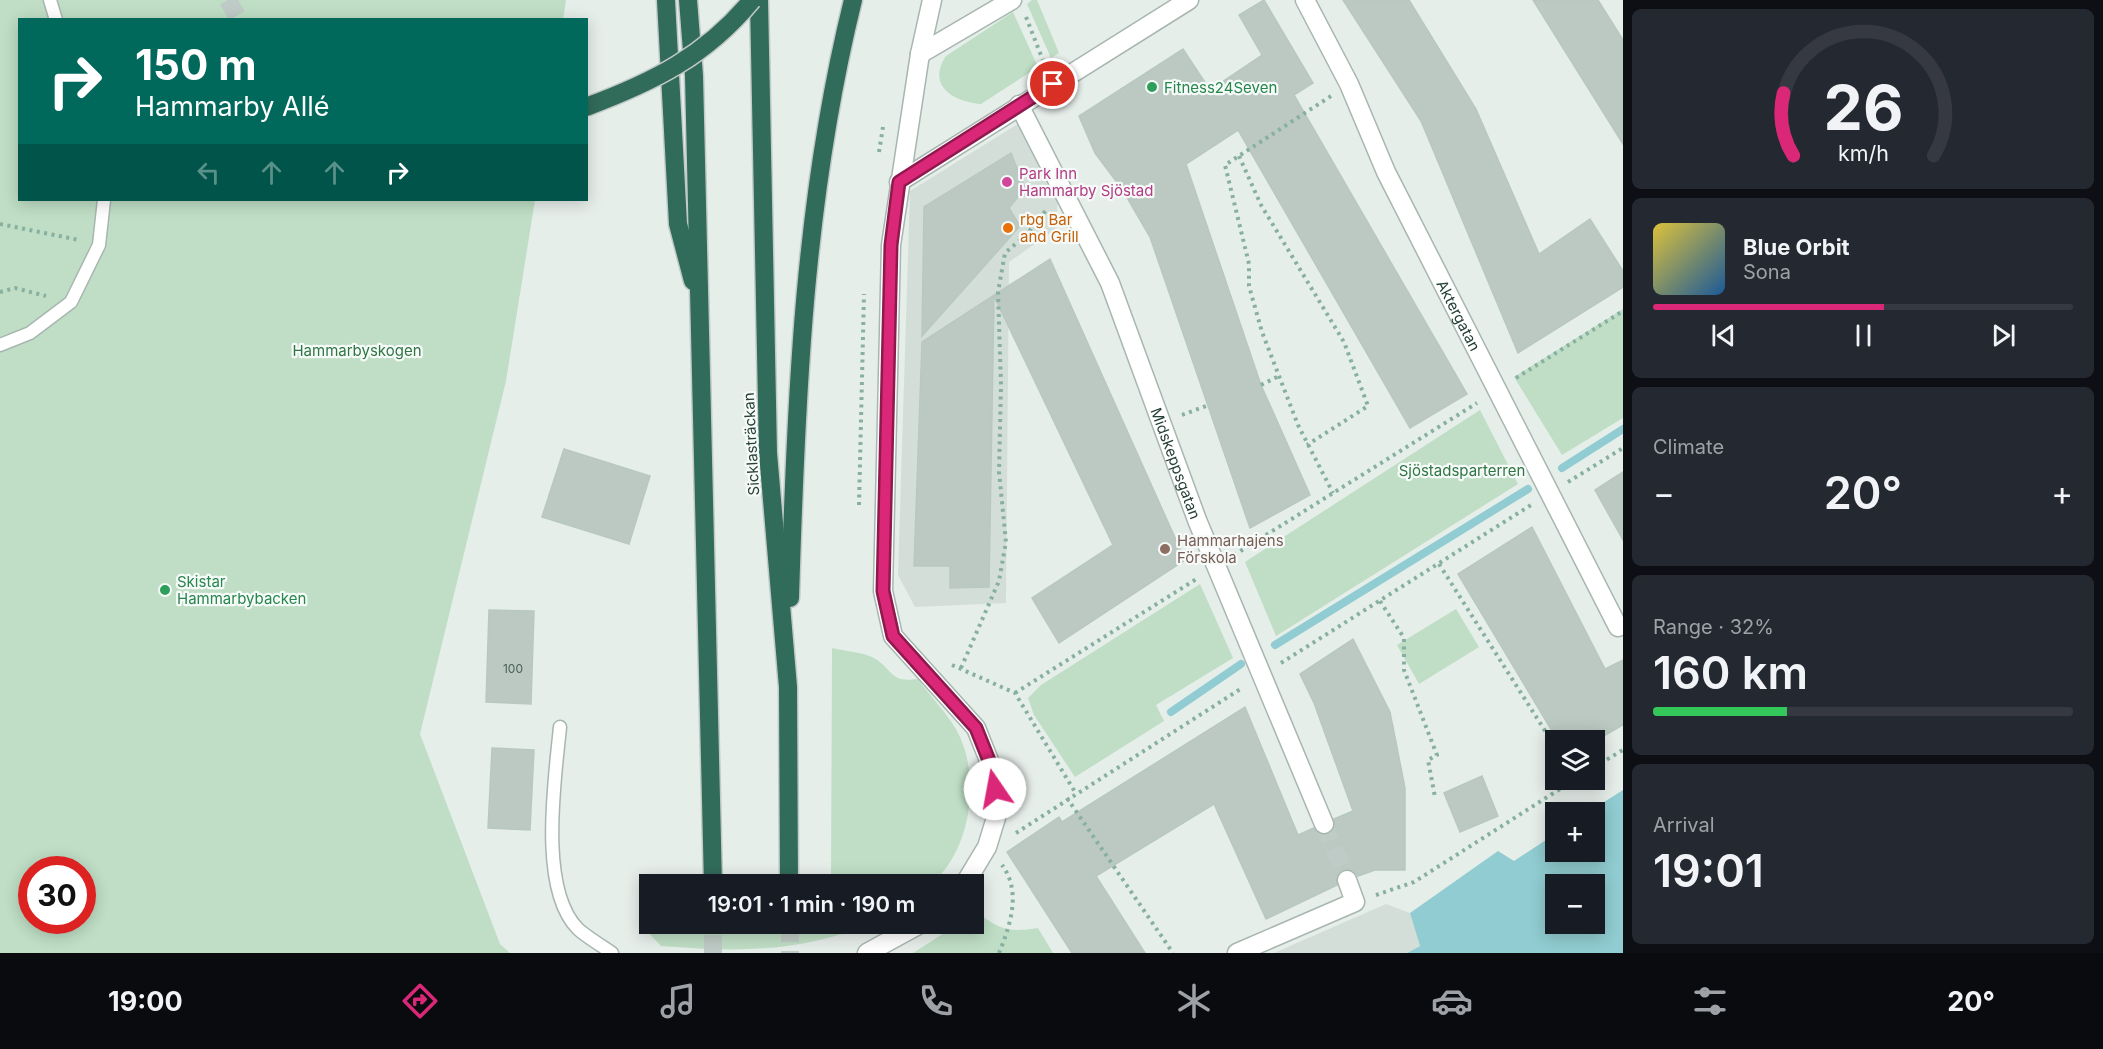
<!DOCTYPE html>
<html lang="en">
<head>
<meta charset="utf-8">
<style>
  :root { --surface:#171b24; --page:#242831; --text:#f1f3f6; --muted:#9ea1a6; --line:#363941; --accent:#db2777 }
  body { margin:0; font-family:Inter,sans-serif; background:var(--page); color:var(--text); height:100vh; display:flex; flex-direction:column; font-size:22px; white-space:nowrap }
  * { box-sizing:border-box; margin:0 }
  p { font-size:20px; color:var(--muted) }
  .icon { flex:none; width:33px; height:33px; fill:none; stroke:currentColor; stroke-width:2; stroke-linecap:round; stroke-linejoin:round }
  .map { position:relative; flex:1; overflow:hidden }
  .sheet { display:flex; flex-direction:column; gap:9px; padding:9px; background:#0d0f14; width:480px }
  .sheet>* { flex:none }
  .guide { position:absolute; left:18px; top:18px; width:570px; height:183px; border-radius:0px; box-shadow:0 3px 15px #0003; background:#00695c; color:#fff; overflow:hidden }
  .fabs { position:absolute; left:1545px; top:730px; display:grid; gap:12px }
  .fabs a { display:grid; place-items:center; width:60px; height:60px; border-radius:0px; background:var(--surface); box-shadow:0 3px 15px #0003; font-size:30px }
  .speed { position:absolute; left:18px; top:856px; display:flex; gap:12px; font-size:30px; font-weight:700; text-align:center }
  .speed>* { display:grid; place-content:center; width:78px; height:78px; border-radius:50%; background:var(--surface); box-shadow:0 3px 15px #0003; line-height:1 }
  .speed .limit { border:9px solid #d22; background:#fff; color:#111 }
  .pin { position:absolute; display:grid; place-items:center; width:51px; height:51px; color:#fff; margin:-26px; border:3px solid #fff; border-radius:50%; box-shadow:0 2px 6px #0007 }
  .me { position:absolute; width:66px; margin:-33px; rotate:348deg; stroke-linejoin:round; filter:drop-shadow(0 0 4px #0008) }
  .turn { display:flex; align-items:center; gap:21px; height:126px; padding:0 18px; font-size:27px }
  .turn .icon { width:78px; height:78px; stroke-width:2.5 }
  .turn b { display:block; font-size:42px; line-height:51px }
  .lanes { display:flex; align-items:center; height:57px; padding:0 18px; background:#0003; justify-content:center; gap:30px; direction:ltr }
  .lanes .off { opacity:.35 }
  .big { font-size:45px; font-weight:600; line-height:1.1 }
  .sheet .card { flex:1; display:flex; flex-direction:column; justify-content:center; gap:9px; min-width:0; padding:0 21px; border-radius:9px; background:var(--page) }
  .sheet .dial { align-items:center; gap:0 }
  .dial svg { height:156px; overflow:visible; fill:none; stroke:var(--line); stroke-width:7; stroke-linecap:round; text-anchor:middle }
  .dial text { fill:var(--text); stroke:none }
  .song { display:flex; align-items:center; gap:18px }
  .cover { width:72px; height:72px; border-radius:9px; background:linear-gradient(135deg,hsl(50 70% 55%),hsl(210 70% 35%)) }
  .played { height:6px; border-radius:3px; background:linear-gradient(90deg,var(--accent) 55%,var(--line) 55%) }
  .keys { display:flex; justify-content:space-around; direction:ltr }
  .heat { display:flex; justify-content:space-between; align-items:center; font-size:33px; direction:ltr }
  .charge { height:9px; border-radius:4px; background:linear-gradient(90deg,#34c759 32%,var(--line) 0) }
  .trip { position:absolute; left:639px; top:874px; width:345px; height:60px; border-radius:0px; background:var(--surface); box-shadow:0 3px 15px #0003; font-weight:600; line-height:60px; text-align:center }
  .tabs { display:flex; height:96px; justify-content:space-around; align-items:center; background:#090b0e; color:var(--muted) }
  .tabs .icon { width:42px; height:42px }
  .tabs .selected { color:var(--accent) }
  .tabs b { font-size:27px; color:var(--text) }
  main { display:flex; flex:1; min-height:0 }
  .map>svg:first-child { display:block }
</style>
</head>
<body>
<main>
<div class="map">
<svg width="1623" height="953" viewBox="0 0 1623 953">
  <rect width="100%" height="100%" fill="#e6eeea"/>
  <g fill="#d4ded8">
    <polygon points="1024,120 1059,190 1055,230 1009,262 1006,603 915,607 898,575 910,191"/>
    <polygon points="1386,904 1410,913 1420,946 1407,953 1274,953"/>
  </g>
  <g fill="#bfdec5" fill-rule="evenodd">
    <path d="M 0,0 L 566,0 L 563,20 L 20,20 L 20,200 L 535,200 L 506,381 L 420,734 L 500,944 L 510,953 L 0,953 ZM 32,870 L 82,870 L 82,921 L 32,921 Z"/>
    <polygon points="1032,0 1037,0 1059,53 1051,58 1027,4"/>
    <path d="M 1013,12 L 1038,67 L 981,104 C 954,102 926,86 946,56 Z"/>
    <polygon points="1623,309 1623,418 1562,455 1514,377"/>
    <polygon points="1480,410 1518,484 1276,636 1245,562"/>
    <polygon points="1200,584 1233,658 1156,705 1164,721 1075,777 1034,715 1028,698 1041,685"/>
    <polygon points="1456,609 1479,647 1419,684 1397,645"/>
    <path d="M 832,648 C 844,651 863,652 874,658 C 894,670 889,683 918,679 C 930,696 947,713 957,731 C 982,777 971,852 930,885 L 831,885 Z"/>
    <path d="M 649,894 L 650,924 L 870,924 C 798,953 737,952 661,946 L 642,926 Z"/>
    <path d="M 976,912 C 1000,929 1007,933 1038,928 L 1053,953 L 913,953 L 958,924 L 974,924 Z"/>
  </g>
  <path fill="#90ccd1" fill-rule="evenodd" d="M 1623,790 L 1623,953 L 1407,953 L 1420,946 L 1410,913 L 1498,851 L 1514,861 L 1555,834 L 1556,852 L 1594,852 L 1594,813 L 1587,813 ZM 1556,885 L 1594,885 L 1594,924 L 1556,924 Z"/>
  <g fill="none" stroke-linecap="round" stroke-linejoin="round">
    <g stroke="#90ccd1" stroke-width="8">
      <polyline points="1562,468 1623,429"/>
      <polyline points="1275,645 1528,489"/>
      <polyline points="1171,712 1241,664"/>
    </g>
  </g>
  <g fill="#bbc9c2" stroke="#b8c8c0" stroke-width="1.5">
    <polygon points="1264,0 1313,83 1294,95 1467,394 1410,428 1238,130 1186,164 1261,385 1310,495 1250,528 1150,237 1122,189 1095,153 1079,116 1183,49 1210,90 1262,55 1239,15"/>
    <polygon points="1343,0 1409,0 1476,109 1539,254 1590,219 1623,271 1623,287 1518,353 1421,121"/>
    <polygon points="1533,0 1598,0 1623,40 1623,144"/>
    <polygon points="1011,153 1025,188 1009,208 1020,226 922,336 924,207"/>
    <polygon points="1050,259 1185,560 1059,643 1032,598 1113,545 994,296 989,587 950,588 950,566 914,566 922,342"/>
    <polygon points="564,449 650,476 629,544 542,517"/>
    <polygon points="1623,472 1623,540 1595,490"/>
    <polygon points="1532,527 1605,669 1623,660 1623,725 1595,741 1558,741 1458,574"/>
    <polygon points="489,610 534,611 531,704 486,702"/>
    <polygon points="1353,639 1390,712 1405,788 1405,870 1375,870 1358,876 1354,871 1344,869 1336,877 1337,885 1266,919 1214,804 1096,876 1145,953 1072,953 1007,852 1059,817 1062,822 1245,707 1298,835 1314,828 1322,835 1329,834 1335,826 1334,819 1353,811 1314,703 1300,674"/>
    <polygon points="492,748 534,750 530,830 488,828"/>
    <polygon points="1482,776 1498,816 1460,832 1444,793"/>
  </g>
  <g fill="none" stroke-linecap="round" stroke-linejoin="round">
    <polyline stroke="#bfcbc6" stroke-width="18" stroke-dasharray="18 9" stroke-linecap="butt" points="1324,824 1347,880"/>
    <g stroke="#bfcbc6" stroke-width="18" stroke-dasharray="18 9" stroke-linecap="butt">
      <polyline points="228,0 239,20"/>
      <polyline points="790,924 790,953"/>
      <polyline points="713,953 713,924"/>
    </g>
    <g stroke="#a8b6b0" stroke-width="15">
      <g id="service">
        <polyline points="50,0 56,20"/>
        <polyline points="0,345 30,333 71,302 99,245 104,200"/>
        <path d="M 560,727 C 555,779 538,889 578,929 C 588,938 601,945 612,953"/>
      </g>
    </g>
    <g stroke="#a8b6b0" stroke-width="21">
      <g id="minor">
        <polyline points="932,0 920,54 891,245 883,591 893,636 976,728 992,768 998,811 987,847 964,885"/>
        <path id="s1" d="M 1305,0 L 1349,84 L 1386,172 L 1618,627"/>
        <polyline points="920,54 1012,0"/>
        <path id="s2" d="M 1019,105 L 1110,283 L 1197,520 L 1324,824"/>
        <polyline points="899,182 1189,0"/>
        <polyline points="867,953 920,924"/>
        <polyline points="1237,953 1355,902 1347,880"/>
      </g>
    </g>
    <g stroke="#c2cac7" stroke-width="21">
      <g id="motorway">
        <polyline points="666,0 678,224 693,281"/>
        <polyline points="688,0 694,76 713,885"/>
        <polyline points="759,0 768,453 788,687 789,885"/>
        <path d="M 790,598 C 796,395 804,198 853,0"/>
      </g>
    </g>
    <g stroke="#87b0a0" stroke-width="4" stroke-dasharray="3 4.5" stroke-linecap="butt">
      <polyline points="1026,17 1044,63"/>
      <polyline points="1331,96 1225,165 1249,264 1249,286 1262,332 1298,425 1333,493"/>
      <polyline points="879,152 883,127"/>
      <polyline points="1239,156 1261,205 1344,342 1368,406 1307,445"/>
      <polyline points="0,224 79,240"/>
      <polyline points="0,292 15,288 46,296"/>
      <polyline points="1516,378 1623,311"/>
      <polyline points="1261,385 1279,376"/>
      <polyline points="1182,415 1206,406"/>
      <polyline points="1568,482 1623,448"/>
      <polyline points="859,505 864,294"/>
      <polyline points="1234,555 1477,403"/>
      <polyline points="1439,564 1556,748"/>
      <polyline points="1380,601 1404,638 1404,670 1437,755 1428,760 1435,797"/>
      <polyline points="1281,663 1531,505"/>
      <polyline points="952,665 1015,693 1075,792"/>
      <polyline points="961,668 999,581 1006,542 999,472 1001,385 998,292 1005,253 1027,234 1047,209"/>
      <polyline points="1015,693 1198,578"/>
      <polyline points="1594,767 1623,750"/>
      <polyline points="1067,798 1173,953"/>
      <polyline points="1016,833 1242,688"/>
      <polyline points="1376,895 1414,882 1574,780"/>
      <path d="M 999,953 C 1010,926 1022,892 1002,865"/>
    </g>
    <use href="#service" stroke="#fff" stroke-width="12"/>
    <use href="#minor" stroke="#fff" stroke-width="18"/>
    <use href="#motorway" stroke="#316b5a" stroke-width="18"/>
    <g stroke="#c2cac7" stroke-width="21" stroke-linecap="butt">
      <path id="motorway-bridge" d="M 586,107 C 653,82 706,56 752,0"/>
    </g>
    <use href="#motorway-bridge" stroke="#316b5a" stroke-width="18"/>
  </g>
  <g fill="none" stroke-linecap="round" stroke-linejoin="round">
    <g stroke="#8e194d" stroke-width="15">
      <polyline id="route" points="995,789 992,768 976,728 893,636 883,591 891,245 899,182 1053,84"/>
    </g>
    <use href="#route" stroke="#db2777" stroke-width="10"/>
  </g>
  <g fill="#2e9e5b" stroke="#f6faf8" stroke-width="2">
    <circle cx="1152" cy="87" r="6"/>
    <circle cx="165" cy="590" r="6"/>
  </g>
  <circle fill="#d1479c" stroke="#f6faf8" stroke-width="2" cx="1007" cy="182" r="6"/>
  <circle fill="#e8710a" stroke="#f6faf8" stroke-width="2" cx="1008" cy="228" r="6"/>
  <circle fill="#8d6e63" stroke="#f6faf8" stroke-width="2" cx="1165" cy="549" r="6"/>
  <g text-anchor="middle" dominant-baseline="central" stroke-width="4.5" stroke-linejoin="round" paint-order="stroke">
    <g font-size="12" fill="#4a6259">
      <text x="513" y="668">100</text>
    </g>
    <g font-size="15" fill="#27864d" stroke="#f6faf8" text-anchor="start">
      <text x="1164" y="87">Fitness24Seven</text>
      <text x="177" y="581">Skistar<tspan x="177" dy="17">Hammarbybacken</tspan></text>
    </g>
    <g font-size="15" fill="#b23c85" stroke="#f6faf8" text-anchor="start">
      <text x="1019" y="173">Park Inn<tspan x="1019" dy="17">Hammarby Sjöstad</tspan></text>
    </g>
    <g font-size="15" fill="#c56008" stroke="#f6faf8" text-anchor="start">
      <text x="1020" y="219">rbg Bar<tspan x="1020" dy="17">and Grill</tspan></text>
    </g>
    <g font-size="15" fill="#254036" stroke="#f6faf8">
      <text stroke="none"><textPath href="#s1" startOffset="351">Aktergatan</textPath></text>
      <text transform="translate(751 444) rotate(-93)">Sicklasträckan</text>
      <text stroke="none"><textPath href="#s2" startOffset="392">Midskeppsgatan</textPath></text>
    </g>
    <g font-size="15" fill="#307645" stroke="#f6faf8">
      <text x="357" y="350">Hammarbyskogen</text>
      <text x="1462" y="470">Sjöstadsparterren</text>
    </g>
    <g font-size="15" fill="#785e54" stroke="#f6faf8" text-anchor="start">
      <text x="1177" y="540">Hammarhajens<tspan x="1177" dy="17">Förskola</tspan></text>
    </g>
  </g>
</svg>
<div class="fabs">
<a><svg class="icon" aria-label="layers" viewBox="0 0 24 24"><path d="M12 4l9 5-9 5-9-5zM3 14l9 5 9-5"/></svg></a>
<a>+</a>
<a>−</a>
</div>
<div class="speed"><div class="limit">30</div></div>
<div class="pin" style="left:1053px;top:84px;background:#d93025"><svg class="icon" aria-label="arrive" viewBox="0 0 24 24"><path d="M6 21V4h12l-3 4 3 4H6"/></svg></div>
<svg class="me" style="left:995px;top:789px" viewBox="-20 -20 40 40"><circle r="19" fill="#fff"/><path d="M0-13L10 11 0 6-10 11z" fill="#db2777"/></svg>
<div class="trip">19:01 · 1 min · 190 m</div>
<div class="guide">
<div class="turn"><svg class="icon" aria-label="right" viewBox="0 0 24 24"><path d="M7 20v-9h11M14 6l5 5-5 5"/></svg><div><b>150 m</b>Hammarby Allé</div></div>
<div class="lanes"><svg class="icon off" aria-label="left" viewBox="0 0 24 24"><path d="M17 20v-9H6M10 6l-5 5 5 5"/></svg><svg class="icon off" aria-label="ahead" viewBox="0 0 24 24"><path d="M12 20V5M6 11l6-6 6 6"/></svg><svg class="icon off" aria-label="ahead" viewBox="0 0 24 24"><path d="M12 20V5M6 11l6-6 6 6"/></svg><svg class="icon" aria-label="right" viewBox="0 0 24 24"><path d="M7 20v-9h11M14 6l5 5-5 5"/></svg></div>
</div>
</div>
<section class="sheet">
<div class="card dial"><svg viewBox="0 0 100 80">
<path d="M14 69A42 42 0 1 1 86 69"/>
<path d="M14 69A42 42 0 0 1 9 37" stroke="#db2777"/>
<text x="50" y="56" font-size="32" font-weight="700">26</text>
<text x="50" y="72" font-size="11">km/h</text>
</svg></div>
<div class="card">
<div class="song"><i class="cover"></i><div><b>Blue Orbit</b><p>Sona</p></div></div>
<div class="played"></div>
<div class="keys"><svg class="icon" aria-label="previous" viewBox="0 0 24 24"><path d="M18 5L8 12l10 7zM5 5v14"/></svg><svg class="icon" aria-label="pause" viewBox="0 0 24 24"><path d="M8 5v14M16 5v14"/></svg><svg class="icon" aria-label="next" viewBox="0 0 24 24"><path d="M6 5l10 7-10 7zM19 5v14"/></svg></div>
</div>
<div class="card"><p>Climate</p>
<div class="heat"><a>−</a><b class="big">20°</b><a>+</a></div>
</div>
<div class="card"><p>Range · 32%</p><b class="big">160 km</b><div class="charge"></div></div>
<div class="card"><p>Arrival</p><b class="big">19:01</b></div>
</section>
</main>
<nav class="tabs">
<b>19:00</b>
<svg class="icon selected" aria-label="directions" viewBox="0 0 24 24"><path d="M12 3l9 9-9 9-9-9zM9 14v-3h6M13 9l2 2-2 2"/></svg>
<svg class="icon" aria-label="music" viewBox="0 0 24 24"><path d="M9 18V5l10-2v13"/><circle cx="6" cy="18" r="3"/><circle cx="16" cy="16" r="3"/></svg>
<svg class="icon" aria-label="phone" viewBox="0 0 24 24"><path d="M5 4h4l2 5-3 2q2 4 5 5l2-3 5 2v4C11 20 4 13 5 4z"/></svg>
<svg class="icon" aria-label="climate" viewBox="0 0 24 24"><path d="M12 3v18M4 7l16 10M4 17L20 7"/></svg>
<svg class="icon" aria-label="car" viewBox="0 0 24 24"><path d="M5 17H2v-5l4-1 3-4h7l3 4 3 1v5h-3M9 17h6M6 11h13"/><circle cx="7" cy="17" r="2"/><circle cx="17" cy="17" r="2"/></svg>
<svg class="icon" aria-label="filters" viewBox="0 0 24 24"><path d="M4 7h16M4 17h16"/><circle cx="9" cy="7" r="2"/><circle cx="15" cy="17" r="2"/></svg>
<b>20°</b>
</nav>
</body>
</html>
